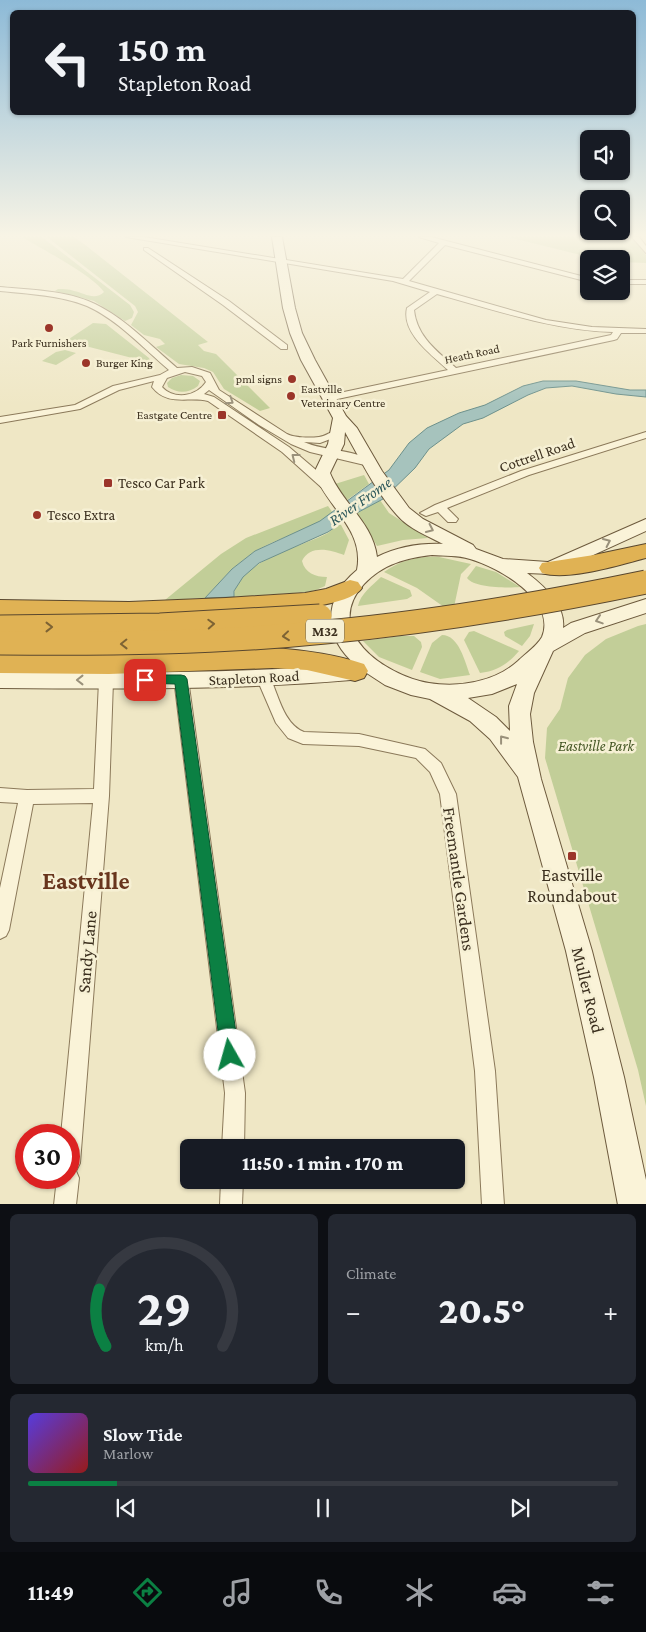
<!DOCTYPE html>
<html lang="en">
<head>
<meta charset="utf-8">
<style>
  :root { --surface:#171b24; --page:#242831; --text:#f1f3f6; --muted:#9ea1a6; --line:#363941; --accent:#0b8043 }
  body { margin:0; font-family:"Crimson Pro",serif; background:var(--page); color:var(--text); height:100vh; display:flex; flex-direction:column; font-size:19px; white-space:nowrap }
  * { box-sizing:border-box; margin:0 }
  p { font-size:16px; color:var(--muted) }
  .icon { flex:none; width:28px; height:28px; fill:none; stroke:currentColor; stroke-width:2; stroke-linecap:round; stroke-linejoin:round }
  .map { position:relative; height:1204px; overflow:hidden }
  .drawer { display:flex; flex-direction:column; gap:10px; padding:10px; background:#0d0f14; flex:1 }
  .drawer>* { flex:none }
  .banner { position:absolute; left:10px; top:10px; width:626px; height:105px; border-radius:8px; box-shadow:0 1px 4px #0004; background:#171b24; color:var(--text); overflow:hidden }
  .controls { position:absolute; left:580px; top:130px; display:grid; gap:10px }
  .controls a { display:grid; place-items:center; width:50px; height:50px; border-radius:8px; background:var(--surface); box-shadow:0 1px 4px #0004; font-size:25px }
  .speed { position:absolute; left:15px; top:1124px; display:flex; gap:10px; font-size:25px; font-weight:700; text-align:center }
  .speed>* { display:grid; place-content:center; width:65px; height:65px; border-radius:50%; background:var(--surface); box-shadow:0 1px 4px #0004; line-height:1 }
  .speed .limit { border:8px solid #d22; background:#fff; color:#111 }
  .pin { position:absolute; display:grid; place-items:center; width:42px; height:42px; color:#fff; margin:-21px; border-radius:10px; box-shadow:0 2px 8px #0006 }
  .me { position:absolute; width:55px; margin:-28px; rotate:353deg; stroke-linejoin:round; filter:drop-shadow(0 0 4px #0008) }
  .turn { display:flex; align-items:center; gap:18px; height:105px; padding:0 25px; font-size:22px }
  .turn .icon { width:65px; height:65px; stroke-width:2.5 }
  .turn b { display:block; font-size:35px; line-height:42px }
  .big { font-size:38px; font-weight:800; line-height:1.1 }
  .drawer .widget { flex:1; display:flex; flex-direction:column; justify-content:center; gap:8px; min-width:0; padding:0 18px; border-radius:8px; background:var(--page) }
  .drawer .dial { align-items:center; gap:0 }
  .dial svg { height:130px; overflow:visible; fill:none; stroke:var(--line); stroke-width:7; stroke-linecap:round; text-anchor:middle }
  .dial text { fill:var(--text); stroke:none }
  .song { display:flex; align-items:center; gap:15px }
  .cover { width:60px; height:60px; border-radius:8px; background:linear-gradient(135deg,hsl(250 70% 55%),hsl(0 70% 35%)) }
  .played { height:5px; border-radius:2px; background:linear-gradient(90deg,var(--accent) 15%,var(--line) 15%) }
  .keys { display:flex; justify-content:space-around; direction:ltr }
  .heat { display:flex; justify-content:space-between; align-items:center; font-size:28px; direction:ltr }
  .drawer .tiles { flex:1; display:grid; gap:10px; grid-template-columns:1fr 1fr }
  .widget:last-child { grid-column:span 2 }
  .trip { position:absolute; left:180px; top:1139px; width:285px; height:50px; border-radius:8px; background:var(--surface); box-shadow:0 1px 4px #0004; font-weight:800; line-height:50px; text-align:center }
  .menu { display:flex; height:80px; justify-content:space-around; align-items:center; background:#090b0e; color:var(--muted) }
  .menu .icon { width:35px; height:35px }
  .menu .active { color:var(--accent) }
  .menu b { font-size:22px; color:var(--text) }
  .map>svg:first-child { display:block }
</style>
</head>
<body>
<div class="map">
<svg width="646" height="1205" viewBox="0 0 646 1205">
  <rect width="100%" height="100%" fill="#efe7c5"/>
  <g fill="#c2ce98">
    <path d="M 22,237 L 42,237 L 130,305 L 134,312 L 132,318 L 125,321 L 94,301 L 55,291 L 58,289 C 63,289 69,289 74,291 C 84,293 95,301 104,292 C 94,276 40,248 22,237 Z"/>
    <polygon points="47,237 74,237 84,244 208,342 198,345 204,351 216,354 270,408 260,411 224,389 213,372 204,368 179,364 156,347 165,344 160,339 144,335 131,325 138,312 135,306"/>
    <polygon points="508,237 632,237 646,255 646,263 621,262 621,259 593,258"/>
    <polygon points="93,323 106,324 149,358 150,360 143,362 140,360 66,341"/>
    <polygon points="65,350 76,353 56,365 42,361 56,352"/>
    <path d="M 181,375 L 193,376 L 200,381 L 198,386 C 189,393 178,394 168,387 L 167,383 L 172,378 Z"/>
    <polygon points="364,475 369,484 347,500 335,484"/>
    <polygon points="380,500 389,513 428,538 403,540 377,546 357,513"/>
    <polygon points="328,506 333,513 314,525 271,543 255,551 232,569 205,598 165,600 221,554 246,538"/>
    <path d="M 340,523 L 349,540 L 344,555 C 331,550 310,544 302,561 C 305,573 315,577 327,577 L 325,586 L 316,590 L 307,592 L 234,597 C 233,563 304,546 328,533 C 332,530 336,526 340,523 Z"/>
    <path d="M 439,557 L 471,564 L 461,574 L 454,607 L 444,607 L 417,588 L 384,572 C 401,560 419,556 439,557 Z"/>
    <path d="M 476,566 L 496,572 L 520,587 C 507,588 474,588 467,578 Z"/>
    <path d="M 381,577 L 410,590 L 412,596 L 407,599 L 358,606 C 360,594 373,585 381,577 Z"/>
    <polygon points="534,624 530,636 522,646 505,636 504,632 507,630"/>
    <polygon points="646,624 646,1106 638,1070 545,758 547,728 560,709 568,678 585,655 606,639 638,626"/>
    <path d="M 474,631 L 519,651 C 508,664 497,671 480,673 L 464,640 L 469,632 Z"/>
    <path d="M 442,635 C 459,635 465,662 470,675 L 440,679 L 420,672 L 432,643 Z"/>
    <polygon points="400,636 414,636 421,642 422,647 412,670 379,657 363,641"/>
  </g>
  <polygon fill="#a6c3bd" stroke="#6d918c" points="543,381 576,381 630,390 646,390 646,397 616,394 572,386 546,388 528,395 483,418 463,424 429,449 415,468 383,499 353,515 328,532 259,563 243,577 234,591 234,597 205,598 232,569 255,551 320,521 389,470 409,443 427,428 459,413 485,405 523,386"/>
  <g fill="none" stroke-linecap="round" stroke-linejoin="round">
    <g stroke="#8b795a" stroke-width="2">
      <g id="minor">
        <path d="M 126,237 L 144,237 L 403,279 L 439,243 L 419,237 L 431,237 L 589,278 L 589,282 L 445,245 L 409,281 L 546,320 L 592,327 L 646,329 L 646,333 L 621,333 L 617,339 L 614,340 L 328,401 L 323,398 L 325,396 L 448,370 C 432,355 401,333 407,308 L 430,292 L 393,281 ZM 437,294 C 495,310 552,330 613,332 L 611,335 L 456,368 C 437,351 417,337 414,310 Z"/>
        <polygon points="632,237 639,237 646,246 646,253"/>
        <polygon points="144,248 148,248 229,301 287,345 287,349 281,349 223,305 144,250"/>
        <rect x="621" y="280" width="25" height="4"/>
        <path d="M 0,287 C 31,290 66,290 95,304 C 126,319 151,346 177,368 L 192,367 L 210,373 L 219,390 L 287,434 C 295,438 310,438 319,437 C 327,436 333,429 341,431 L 341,435 L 320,443 L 304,442 C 323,451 361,450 374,463 L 369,466 L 310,452 L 291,444 L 259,425 L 209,390 L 204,394 L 214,397 L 289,447 L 316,470 L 330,485 L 325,488 L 321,487 L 282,452 L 208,401 C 188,396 168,407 152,387 L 154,381 L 119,390 L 80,409 L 0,423 L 0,417 L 75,405 L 113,386 L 160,375 L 169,370 C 143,348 118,320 87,306 C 60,295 29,294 0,291 ZM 185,372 L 202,376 L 206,382 C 196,397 174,400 162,387 L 167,378 Z"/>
        <polygon points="646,432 646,438 529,475 447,508 458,519 456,522 448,522 438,512 426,516 420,513 435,505 521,471"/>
        <polygon points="181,674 186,675 188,679 245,1093 244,1148 222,1148 225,1093 174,679 176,675"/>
        <path d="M 264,674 L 269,675 C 278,693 283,724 304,732 L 359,734 L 425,749 L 441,763 L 456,794 L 495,1071 L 504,1205 L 482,1205 L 475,1071 L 440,794 L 430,772 L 416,758 L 359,746 L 303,744 L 288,738 L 276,723 L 257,679 L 259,675 Z"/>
        <polygon points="106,676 111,677 113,681 109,796 80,1163 76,1171 79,1178 76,1205 54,1205 57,1178 69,1178 69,1135 61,1135 93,803 33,804 9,930 6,936 0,939 0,888 18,803 0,802 0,788 27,790 94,789 99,681 101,677"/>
        <polygon points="221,1180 243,1180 242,1205 220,1205"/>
      </g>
    </g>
    <g stroke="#6d5a3d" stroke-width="2">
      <path id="secondary" d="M 272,237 L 282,237 L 295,308 L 302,333 L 315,360 L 346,416 L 357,428 L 382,471 L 409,508 L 423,519 L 473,545 L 476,549 L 503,559 L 548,562 L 646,519 L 646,531 L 556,572 L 550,574 L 527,573 C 543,585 566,605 563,628 L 571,623 L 646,599 L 646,613 L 585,633 L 553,651 L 534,693 L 530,714 L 533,742 L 541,779 L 592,951 L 624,1077 L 646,1180 L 646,1205 L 618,1205 L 594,1077 L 566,951 L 518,777 L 490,739 L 470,721 L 430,699 L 411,695 L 385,685 L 359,668 L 361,672 L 358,678 L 351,680 C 234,690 117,689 0,688 L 0,672 C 117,673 234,674 351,664 L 357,666 C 322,637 323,598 357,570 C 365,530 327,507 314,473 L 328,444 L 333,418 L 301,360 L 290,333 L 283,308 ZM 345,432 C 360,459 376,492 397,515 C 409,529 428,536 443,544 C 421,543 397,547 377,557 C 373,523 342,503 330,473 L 344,444 ZM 432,555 C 444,556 458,555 470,559 C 498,567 557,600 542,637 C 537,646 525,654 518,661 C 495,682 459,688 429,683 C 384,675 321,631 364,584 C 383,564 406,558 432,555 ZM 517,684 L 509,706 L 510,731 L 496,717 L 468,698 L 492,694 Z"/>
    </g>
    <g stroke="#59472e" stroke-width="2">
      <g id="motorway">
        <path d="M 646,544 L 646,558 C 619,565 568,581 542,573 L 539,568 L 542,563 L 594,555 Z"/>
        <path d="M 350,580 L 358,582 L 362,588 C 339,625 52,619 0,618 L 0,600 L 129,602 L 226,598 L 305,593 L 326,589 Z"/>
        <path d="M 272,648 C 303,650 334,654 364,664 L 368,671 L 364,678 L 355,681 L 307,670 L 272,668 L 109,674 L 0,673 L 0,653 L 109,654 Z"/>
      </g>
    </g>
    <use href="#minor" fill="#faf3d8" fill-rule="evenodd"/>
    <use href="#secondary" fill="#faf3d8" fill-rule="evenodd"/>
    <use href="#motorway" fill="#e0b254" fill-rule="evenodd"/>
    <g stroke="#59472e" stroke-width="25" stroke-linecap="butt">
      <g id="motorway-bridge">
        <polyline points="0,627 160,625 320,616"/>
        <path d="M 0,643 C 109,644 217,643 325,632 C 433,622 540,604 646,582"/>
      </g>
    </g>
    <use href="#motorway-bridge" stroke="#e0b254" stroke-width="23"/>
  </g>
  <defs><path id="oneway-chevron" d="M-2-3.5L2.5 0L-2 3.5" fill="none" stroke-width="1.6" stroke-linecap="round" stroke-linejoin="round" transform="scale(1.25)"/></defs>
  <g stroke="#9a917b">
    <use href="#oneway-chevron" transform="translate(230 401) rotate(33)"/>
    <use href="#oneway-chevron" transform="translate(295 457) rotate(-142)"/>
    <use href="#oneway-chevron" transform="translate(430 529) rotate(25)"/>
    <use href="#oneway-chevron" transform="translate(607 542) rotate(-25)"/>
    <use href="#oneway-chevron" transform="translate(599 620) rotate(162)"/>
    <use href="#oneway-chevron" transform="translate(80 680) rotate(-180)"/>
    <use href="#oneway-chevron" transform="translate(503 739) rotate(-128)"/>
  </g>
  <g stroke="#7d6334">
    <use href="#oneway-chevron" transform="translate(211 624) rotate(-3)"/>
    <use href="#oneway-chevron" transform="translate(49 627)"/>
    <use href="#oneway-chevron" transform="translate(286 636) rotate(174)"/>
    <use href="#oneway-chevron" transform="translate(124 644) rotate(179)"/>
  </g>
  <linearGradient id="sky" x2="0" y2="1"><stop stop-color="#8dbad7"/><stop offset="0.58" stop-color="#f8f4e5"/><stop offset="1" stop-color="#f8f4e5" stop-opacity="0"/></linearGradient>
  <rect width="646" height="406" fill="url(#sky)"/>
  <polygon fill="#0b8043" stroke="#07532c" points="145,675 181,675 185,676 187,679 239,1055 236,1061 230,1064 224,1061 221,1055 175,684 141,683 139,680 141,676"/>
  <g fill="#9b3529" stroke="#f6f0d4" stroke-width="2">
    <circle cx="49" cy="328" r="5"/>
    <circle cx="86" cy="363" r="5"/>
    <circle cx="292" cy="379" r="5"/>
    <circle cx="291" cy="396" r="5"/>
    <rect x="217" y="410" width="10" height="10" rx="2.5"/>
    <rect x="103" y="478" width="10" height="10" rx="2.5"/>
    <circle cx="37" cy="515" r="5"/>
    <rect x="567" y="851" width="10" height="10" rx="2.5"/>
  </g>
  <g text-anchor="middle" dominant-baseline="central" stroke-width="5" stroke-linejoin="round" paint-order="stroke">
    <g font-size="12" fill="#3b2f1e" stroke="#f6f0d4" text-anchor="start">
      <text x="49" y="343" text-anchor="middle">Park Furnishers</text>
      <text x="96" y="363">Burger King</text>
      <text x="282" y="379" text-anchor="end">pml signs</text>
      <text x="301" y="389">Eastville<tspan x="301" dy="14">Veterinary Centre</tspan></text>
      <text x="212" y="415" text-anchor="end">Eastgate Centre</text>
    </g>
    <g font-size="12" fill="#3b2f1e" stroke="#f6f0d4">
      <text transform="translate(472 354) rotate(-12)">Heath Road</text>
    </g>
    <rect fill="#f6f0d4" stroke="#736955" stroke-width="1" x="306" y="619.5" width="38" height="23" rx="4"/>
    <g font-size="14" font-weight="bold" fill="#3b2f1e">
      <text x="325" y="631">M32</text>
    </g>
    <g font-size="15" fill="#3b2f1e" stroke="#f6f0d4">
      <text transform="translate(537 455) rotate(-19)">Cottrell Road</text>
      <text transform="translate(254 678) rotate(-3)">Stapleton Road</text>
    </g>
    <g font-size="15" fill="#3b2f1e" stroke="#f6f0d4" text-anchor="start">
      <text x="118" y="483">Tesco Car Park</text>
      <text x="47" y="515">Tesco Extra</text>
    </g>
    <g font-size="15" font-style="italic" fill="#455725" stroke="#f6f0d4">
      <text x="596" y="746">Eastville Park</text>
    </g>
    <g font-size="16" font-style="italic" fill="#2d585b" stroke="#f6f0d4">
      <text transform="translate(360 501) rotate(-35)">River Frome</text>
    </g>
    <g font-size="18" fill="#3b2f1e" stroke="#f6f0d4">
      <text x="572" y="875">Eastville<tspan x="572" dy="21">Roundabout</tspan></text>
    </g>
    <g font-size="18" fill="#3b2f1e" stroke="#f6f0d4">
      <text transform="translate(459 879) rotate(82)">Freemantle Gardens</text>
      <text transform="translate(87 952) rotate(-85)">Sandy Lane</text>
      <text transform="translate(588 990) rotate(76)">Muller Road</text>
    </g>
    <g font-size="24" font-weight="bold" fill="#68351d" stroke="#f6f0d4">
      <text x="86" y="880">Eastville</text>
    </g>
  </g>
</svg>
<div class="controls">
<a><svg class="icon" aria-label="sound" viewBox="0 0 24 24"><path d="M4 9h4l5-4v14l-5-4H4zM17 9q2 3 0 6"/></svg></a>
<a><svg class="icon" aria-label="search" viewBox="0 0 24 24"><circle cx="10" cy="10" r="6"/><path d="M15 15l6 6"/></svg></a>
<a><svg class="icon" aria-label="layers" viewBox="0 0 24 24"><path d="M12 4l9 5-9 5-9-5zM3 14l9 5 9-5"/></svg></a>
</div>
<div class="speed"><div class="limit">30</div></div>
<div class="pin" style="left:145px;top:680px;background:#d93025"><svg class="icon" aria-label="arrive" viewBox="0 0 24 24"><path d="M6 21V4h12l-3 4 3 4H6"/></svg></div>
<svg class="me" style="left:230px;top:1055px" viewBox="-20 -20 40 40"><circle r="19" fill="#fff"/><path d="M0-13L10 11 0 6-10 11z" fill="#0b8043"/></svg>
<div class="trip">11:50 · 1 min · 170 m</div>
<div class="banner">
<div class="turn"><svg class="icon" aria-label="left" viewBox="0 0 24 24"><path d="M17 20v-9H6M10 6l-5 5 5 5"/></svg><div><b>150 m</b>Stapleton Road</div></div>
</div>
</div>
<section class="drawer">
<div class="tiles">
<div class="widget dial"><svg viewBox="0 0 100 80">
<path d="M14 69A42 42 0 1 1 86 69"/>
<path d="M14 69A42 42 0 0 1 10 34" stroke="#0b8043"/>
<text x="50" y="56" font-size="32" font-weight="700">29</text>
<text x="50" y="72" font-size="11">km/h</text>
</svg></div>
<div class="widget"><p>Climate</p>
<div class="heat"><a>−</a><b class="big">20.5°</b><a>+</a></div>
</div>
<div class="widget">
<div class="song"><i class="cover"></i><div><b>Slow Tide</b><p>Marlow</p></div></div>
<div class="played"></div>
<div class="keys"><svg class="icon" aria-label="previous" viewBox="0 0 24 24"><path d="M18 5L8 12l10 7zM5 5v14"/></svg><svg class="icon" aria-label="pause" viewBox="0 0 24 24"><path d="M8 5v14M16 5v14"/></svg><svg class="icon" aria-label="next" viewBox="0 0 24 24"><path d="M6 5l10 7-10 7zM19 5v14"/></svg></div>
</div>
</div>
</section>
<nav class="menu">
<b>11:49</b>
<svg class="icon active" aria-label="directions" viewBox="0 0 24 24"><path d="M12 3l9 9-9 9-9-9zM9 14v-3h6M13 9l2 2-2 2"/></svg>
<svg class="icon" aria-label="music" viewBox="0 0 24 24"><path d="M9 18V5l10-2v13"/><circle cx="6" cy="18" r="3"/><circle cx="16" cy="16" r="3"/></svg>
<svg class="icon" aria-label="phone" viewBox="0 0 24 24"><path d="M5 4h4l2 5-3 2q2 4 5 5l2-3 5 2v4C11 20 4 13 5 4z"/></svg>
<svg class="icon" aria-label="climate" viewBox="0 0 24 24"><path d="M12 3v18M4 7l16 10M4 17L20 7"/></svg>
<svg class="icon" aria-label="car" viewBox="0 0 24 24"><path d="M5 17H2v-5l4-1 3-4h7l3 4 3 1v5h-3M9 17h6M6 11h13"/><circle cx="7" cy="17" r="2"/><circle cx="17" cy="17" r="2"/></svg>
<svg class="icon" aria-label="filters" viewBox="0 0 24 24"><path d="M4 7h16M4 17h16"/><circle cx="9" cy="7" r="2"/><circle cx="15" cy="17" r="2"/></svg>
</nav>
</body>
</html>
